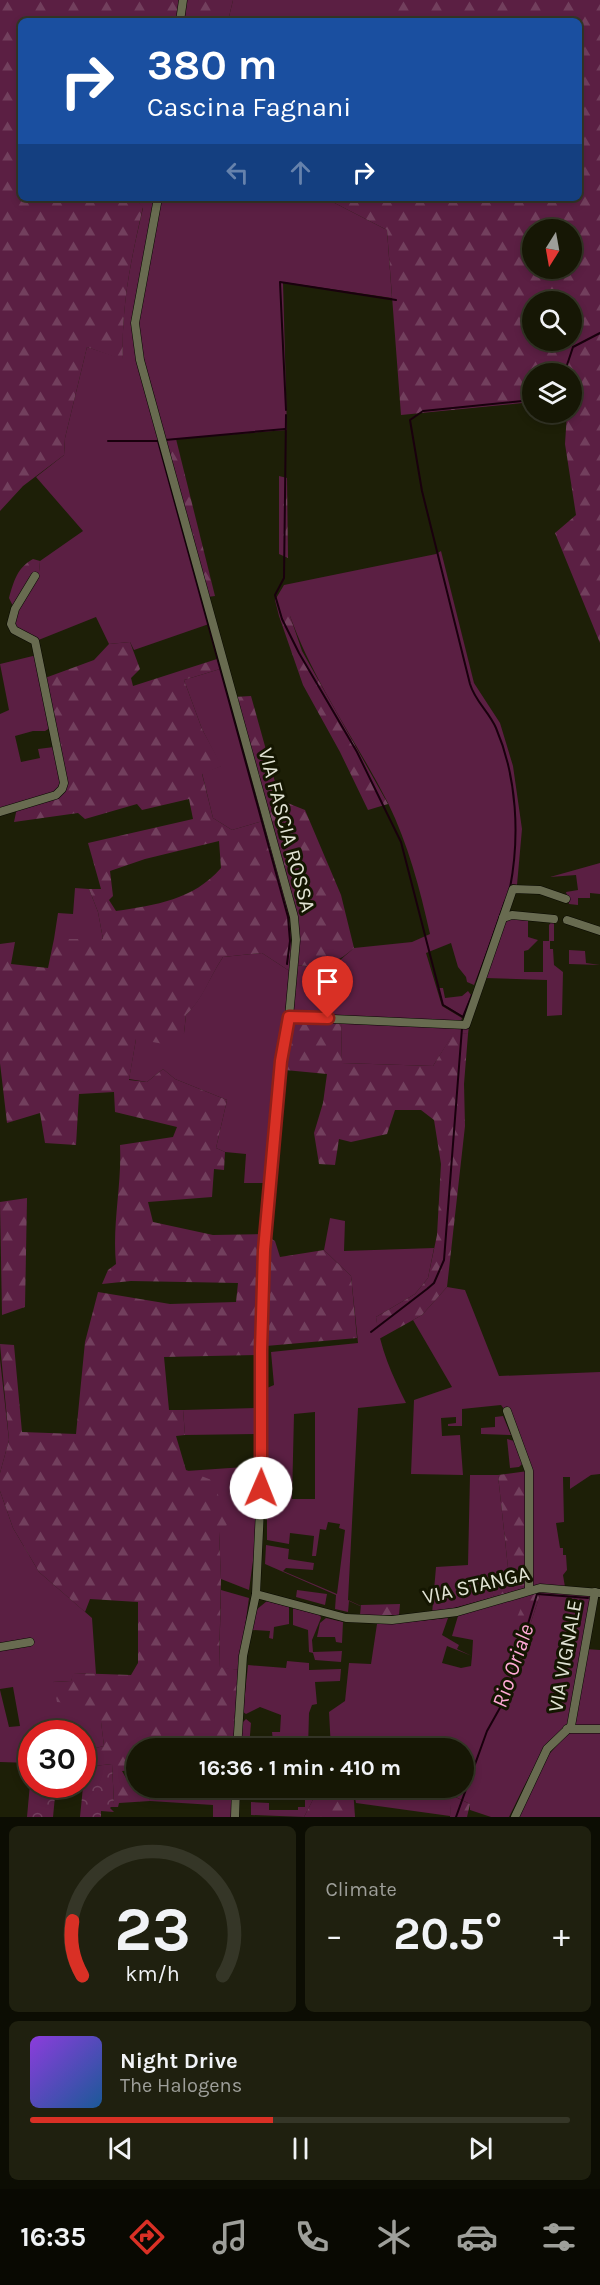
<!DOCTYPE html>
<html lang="en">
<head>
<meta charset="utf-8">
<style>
  :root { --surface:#161705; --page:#1f200f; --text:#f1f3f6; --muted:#9e9f9a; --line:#353627; --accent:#d93025 }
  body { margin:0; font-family:Karla,sans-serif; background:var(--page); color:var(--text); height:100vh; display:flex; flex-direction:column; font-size:22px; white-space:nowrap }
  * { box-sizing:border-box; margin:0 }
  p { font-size:20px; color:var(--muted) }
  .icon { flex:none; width:33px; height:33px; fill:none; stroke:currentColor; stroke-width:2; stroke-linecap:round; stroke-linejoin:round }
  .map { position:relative; height:1817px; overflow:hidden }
  .sheet { display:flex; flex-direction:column; gap:9px; padding:9px; background:#0c0d03; flex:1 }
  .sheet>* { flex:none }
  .hud { position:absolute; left:18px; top:18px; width:564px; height:183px; border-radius:9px; box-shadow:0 3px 9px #0003,0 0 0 2px var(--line); background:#1a4fa0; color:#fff; overflow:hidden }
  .needle { width:39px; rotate:191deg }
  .fabs { position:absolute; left:522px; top:219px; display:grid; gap:12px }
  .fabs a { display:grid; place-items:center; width:60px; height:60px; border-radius:50%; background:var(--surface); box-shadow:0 3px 9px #0003,0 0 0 2px var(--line); font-size:30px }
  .speed { position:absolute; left:18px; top:1720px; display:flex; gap:12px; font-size:30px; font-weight:700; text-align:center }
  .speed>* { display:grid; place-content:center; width:78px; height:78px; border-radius:50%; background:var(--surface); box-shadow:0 3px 9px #0003,0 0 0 2px var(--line); line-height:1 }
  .speed .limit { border:9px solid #d22; background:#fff; color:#111 }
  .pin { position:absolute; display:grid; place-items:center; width:51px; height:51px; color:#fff; margin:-62px -26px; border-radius:50% 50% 50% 0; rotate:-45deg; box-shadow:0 0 6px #0007 }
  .pin .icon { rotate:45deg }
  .me { position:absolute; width:66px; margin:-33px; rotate:1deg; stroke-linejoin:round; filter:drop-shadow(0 0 4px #0008) }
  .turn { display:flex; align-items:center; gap:21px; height:126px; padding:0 30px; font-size:27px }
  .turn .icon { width:78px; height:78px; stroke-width:2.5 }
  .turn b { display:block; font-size:42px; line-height:51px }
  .lanes { display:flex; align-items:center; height:57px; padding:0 30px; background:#0003; justify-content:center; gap:30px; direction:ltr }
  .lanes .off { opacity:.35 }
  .big { font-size:45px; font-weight:700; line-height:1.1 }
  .sheet .tile { flex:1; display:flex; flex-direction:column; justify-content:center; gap:9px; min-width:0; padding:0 21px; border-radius:9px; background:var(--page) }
  .sheet .dial { align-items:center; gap:0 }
  .dial svg { height:156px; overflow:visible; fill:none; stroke:var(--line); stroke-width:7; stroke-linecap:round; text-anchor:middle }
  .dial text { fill:var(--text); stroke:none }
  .song { display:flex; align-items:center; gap:18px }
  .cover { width:72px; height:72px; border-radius:9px; background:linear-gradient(135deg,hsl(270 70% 55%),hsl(210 70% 35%)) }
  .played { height:6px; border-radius:3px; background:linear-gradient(90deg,var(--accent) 45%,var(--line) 45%) }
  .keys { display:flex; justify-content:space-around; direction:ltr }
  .heat { display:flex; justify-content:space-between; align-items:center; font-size:33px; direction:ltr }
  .sheet .tiles { flex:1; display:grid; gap:9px; grid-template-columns:1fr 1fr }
  .tile:last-child { grid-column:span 2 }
  .trip { position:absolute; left:126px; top:1738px; width:348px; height:60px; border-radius:30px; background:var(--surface); box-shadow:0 3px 9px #0003,0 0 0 2px var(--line); font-weight:700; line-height:60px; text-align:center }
  .tab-bar { display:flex; height:96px; justify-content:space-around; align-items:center; background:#090902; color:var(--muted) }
  .tab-bar .icon { width:42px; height:42px }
  .tab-bar .selected { color:var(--accent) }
  .tab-bar b { font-size:27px; color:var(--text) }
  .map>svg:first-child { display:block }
</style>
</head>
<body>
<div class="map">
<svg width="600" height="1817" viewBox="0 0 600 1817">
  <defs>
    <pattern id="forest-firs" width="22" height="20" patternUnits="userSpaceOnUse" patternTransform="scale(1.5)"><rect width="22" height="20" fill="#5b1f43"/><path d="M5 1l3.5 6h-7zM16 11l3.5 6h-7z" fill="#723f5d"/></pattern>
    <pattern id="park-crowns" width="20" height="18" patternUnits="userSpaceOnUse" patternTransform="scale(1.5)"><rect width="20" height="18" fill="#5b1f43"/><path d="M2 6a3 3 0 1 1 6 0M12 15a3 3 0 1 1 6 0" fill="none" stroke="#723f5d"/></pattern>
  </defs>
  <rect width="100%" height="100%" fill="#1d1f07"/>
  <g fill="#5b1f43" fill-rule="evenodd">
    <polygon points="233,0 390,0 390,21 228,21"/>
    <path d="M 134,198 L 325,198 L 387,230 L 392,298 L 283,282 L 287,430 L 159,440 L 209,624 L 134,650 L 130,642 L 109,644 L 96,617 L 36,641 L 16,629 L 12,617 L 30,577 L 39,572 L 40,561 L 83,531 L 36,477 L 64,455 L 65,438 L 87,347 L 123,359 C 121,306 131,259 143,208 Z"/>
    <path d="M 441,551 L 474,683 L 500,723 L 513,766 L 522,829 L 517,885 L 512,884 L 474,985 L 467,982 L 466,977 L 458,967 L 451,943 L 426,953 L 442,1006 L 462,1018 L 461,1021 L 350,1018 L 291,1010 L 296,965 L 313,967 L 339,961 L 354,948 L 412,942 L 430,934 C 420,889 408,844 388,803 C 356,740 314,683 290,616 L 279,616 L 275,600 L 284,585 L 436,554 Z"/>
    <polygon points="37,655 50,728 45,731 33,731 15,736 21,762 40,758 38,749 54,747 61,780 56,792 0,810 0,714 9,710 0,664"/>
    <polygon points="220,669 263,821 232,830 213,818 202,773 221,766 202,729 184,680"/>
    <polygon points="600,863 600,894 590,893 590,898 578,898 578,905 569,904 566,892 578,890 576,875 550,877"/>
    <polygon points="75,888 89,889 98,912 103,939 54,939 58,913 73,914"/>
    <polygon points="509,917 528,919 528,937 538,940 528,950 524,951 524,972 543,972 543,941 549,941 549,925 554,919 554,941 550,941 550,949 553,949 554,965 563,972 562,1015 547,1016 547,980 485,978 504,922"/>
    <polygon points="569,950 585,951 586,963 600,965 569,964"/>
    <path d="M 262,953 L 291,972 L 276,1073 L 268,1183 L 244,1183 L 246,1154 L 225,1152 L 216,1148 L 227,1100 L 175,1079 L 163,1069 L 147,1082 L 129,1079 L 136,1039 L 184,1033 L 186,1015 C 203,998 209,978 223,957 Z"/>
    <polygon points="439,988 443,988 445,998 462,996 468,991 471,995 463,1016 443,1004"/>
    <polygon points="341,1022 469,1026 468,1034 454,1033 433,1066 342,1063"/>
    <path d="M 330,1218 L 345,1221 L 344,1251 L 434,1248 L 428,1278 L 415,1294 L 376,1317 C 380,1348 392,1375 406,1403 L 358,1408 L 348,1600 L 398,1623 L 448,1618 L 442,1635 L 459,1645 L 457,1649 L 472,1656 L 473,1640 L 452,1636 L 458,1616 L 489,1604 L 527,1594 L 528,1631 L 541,1592 L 588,1594 L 591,1598 L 568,1724 C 540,1749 526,1783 509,1817 L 491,1817 L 470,1810 L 470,1804 L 452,1795 L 450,1816 L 356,1803 L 353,1788 L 464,1788 L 464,1749 L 331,1749 L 329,1712 L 345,1701 L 349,1663 L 371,1664 L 377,1624 L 396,1622 L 349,1601 L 348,1612 L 335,1609 L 336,1595 L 265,1564 L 266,1545 L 289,1549 L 288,1559 L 314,1563 L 313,1570 L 286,1568 L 283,1571 L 337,1594 L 345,1530 L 339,1528 L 340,1524 L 328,1522 L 326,1530 L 320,1529 L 316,1556 L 312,1556 L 314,1536 L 290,1533 L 289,1544 L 267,1540 L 267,1388 L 274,1385 L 271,1352 L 358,1343 L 351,1276 L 324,1250 ZM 315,1412 L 315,1499 L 292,1499 L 294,1414 ZM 447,1646 L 472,1656 L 471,1666 L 461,1668 L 442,1663 Z"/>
    <polygon points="447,1287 465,1290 499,1376 600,1372 600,1474 591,1475 570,1489 570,1477 563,1477 564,1522 556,1523 560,1548 563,1548 563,1555 566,1555 567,1570 563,1575 565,1587 530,1587 529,1470 509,1408 504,1409 501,1405 462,1409 462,1426 448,1426 448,1424 456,1423 456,1417 441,1418 442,1436 460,1435 463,1475 411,1474 414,1400 452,1387 413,1320 422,1315"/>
    <polygon points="0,1359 9,1440 0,1473"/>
    <polygon points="258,1408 257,1434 185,1435 183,1410"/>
    <polygon points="503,1416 511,1435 481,1434 481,1428 495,1427 495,1417"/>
    <polygon points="507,1439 514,1441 523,1463 519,1467 510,1468"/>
    <polygon points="258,1466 255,1546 249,1590 221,1579 219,1532 186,1471"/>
    <polygon points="470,1475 498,1475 509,1577 502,1584 491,1589 494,1597 432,1614 436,1567 468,1565"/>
    <polygon points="0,1491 13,1528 39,1572 92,1618 96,1674 74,1673 71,1681 53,1682 101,1721 104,1746 83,1751 82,1734 32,1734 31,1763 0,1762 0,1690 9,1727 20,1726 13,1687 0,1689"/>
    <polygon points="221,1590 249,1598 239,1670 219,1668"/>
    <polygon points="297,1590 327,1594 325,1605 296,1597"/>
    <polygon points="267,1601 289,1607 289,1624 274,1627 273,1639 269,1638 270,1631 252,1630 256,1610"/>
    <polygon points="293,1608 320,1615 321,1618 312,1640 313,1652 342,1651 341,1662 315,1660 313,1653 309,1652 308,1630 293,1625"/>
    <polygon points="326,1618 343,1622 342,1643 336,1642 335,1637 317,1637 320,1623"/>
    <polygon points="586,1649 600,1650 600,1727 575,1727"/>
    <polygon points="287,1661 309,1663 309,1670 341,1669 340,1681 315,1682 317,1704 312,1705 309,1713 308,1749 274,1749 272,1732 280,1732 281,1715 260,1707 246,1714 243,1712 248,1665 286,1668"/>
    <polygon points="246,1719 251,1723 249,1747 240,1749 243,1722"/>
    <polygon points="569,1732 600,1732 600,1817 519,1817 543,1761"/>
    <polygon points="148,1788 233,1788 232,1817 213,1817 213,1805 150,1801"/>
    <polygon points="312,1788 319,1788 304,1817 251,1815 251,1802 269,1803 269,1810 298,1810 298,1807 305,1807 305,1799 311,1795"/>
  </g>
  <g fill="url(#forest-firs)" fill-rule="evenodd">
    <path d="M 0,0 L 233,0 L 228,21 L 21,21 L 21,198 L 134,198 L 143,207 C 131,259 121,307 123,360 L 87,347 L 65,438 L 64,455 L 23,486 L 0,511 Z"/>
    <path d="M 390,0 L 600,0 L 600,643 L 555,533 L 576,515 L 565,444 L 567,413 L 572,412 L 572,374 L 532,374 L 532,402 L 401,415 L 387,230 L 325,198 L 579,198 L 579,21 L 390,21 ZM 532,230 L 572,230 L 572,268 L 532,268 ZM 532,302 L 572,302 L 572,340 L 532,340 Z"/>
    <polygon points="176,439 215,596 207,597 166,440"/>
    <polygon points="279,476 287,478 288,558 279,554"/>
    <path d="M 33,559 L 40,561 L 39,572 L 30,577 L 14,608 L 9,598 C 14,581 17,568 33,559 Z"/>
    <polygon points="279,616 290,616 302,651 388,804 368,810 340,752 303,685"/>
    <path d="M 130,642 L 140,669 L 131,678 L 133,686 L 217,659 L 220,669 L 184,680 L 202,729 L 222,766 L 202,774 L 213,818 L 232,830 L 263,821 C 278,873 295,916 291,972 L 262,953 L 223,957 C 209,978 204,998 186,1015 L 184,1033 L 175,1046 L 136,1039 L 129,1080 L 147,1082 L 163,1069 L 175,1079 L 227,1100 L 216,1148 L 225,1152 L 224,1170 L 214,1169 L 212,1197 L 148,1202 L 153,1222 L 213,1235 L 264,1234 L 256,1355 L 164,1357 L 169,1410 L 183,1410 L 185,1435 L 176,1436 L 186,1470 L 214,1481 L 227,1525 L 219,1532 L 221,1579 L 219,1667 L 239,1670 L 235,1749 L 136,1749 L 136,1770 L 122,1771 L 126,1778 L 136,1780 L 136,1788 L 148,1788 L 150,1801 L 119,1803 L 118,1807 L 110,1807 L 114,1803 L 112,1764 L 85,1767 L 83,1751 L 104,1746 L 101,1722 L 86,1722 L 79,1704 L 57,1702 L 53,1682 L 71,1681 L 73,1673 L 131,1675 L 138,1663 L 138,1602 L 90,1599 L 85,1612 L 39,1572 L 13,1528 L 0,1491 L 0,1473 L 9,1440 L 0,1344 L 14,1345 L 22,1432 L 76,1434 L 85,1342 L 98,1292 L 170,1304 L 236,1302 L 238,1283 L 131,1281 L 102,1284 L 108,1270 L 116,1264 C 112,1224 122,1185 120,1145 L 173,1137 L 177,1127 L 115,1112 L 114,1092 L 79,1094 L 76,1145 L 45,1143 L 40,1113 L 7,1123 L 0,1063 L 0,944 L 15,942 L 11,964 L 48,968 L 54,939 L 103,939 L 98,912 L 89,889 L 101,889 L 88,843 L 193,819 L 189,799 L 142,810 L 137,804 L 85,819 L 78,813 L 14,822 L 17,808 L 66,790 L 45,678 L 94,660 L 109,644 ZM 219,841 L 221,868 C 193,900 156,905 116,911 L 109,900 L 113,896 L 110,871 L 145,859 Z"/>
    <path d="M 251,696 L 280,800 L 305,810 L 341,895 L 354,948 C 335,965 321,968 296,965 L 298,941 L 234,697 Z"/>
    <polygon points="295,1019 341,1022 342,1063 433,1066 454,1032 468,1034 464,1084 465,1126 447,1287 422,1315 379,1339 376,1317 415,1294 428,1278 437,1235 441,1164 434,1120 421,1110 395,1110 387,1134 351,1142 339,1139 335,1165 319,1164 314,1133 323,1103 327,1074 285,1070 290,1028"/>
    <polygon points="27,1198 25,1307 2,1315 0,1202"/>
    <polygon points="270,1238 275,1241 280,1257 324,1250 351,1276 357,1338 266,1346 267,1250"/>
    <polygon points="528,1471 528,1587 494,1597 490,1589 502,1584 509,1577 498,1475"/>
    <polygon points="536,1592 541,1592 528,1631 523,1634 515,1622 527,1594"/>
    <polygon points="400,1604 399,1615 360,1615 361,1605"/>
    <polygon points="319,1788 353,1788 355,1817 304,1817"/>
    <polygon points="451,1795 470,1804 467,1817 450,1817"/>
  </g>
  <g fill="url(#park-crowns)">
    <polygon points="112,1764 114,1804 110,1808 114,1812 101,1811 101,1817 80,1817 85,1767"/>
    <polygon points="30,1784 56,1786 53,1817 27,1817"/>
  </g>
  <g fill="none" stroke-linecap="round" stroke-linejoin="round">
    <g stroke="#19000d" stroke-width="2">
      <polyline points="564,374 573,347 600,333"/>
      <polyline points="286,410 280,282 396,300"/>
      <polyline points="286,415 284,578 275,595 282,619 299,653 357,752 401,842 443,1005 463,1017 472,995"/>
      <polyline points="165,440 285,429"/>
      <polyline points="108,441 158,441 288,917 290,941 287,964"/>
      <path d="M 510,888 C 520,836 517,777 496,728 C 489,712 475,701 470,684 L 422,491 L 410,420 L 423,411 L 532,400"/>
      <polyline points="477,981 505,901"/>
      <polyline points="371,1332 427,1289 434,1283 444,1260 462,1028"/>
      <polyline points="456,1817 487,1731 506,1697 537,1594 588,1598"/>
    </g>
    <g stroke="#080800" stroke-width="9">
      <g id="street">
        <polyline points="180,21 183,0"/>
        <polyline points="158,198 135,323 140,360 294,917 296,940 289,1017 281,1061 264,1250 261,1350 262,1467 256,1594 243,1656 237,1749"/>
        <polyline points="0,812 56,795 62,789 64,783 35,641 14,630 11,624 15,609 35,576"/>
        <polyline points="503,918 512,915 554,919"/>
        <polyline points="567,920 600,931"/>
        <polyline points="289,1017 466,1025 513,889 540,890 566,899"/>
        <polyline points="507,1411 529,1471 529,1590"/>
        <polyline points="256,1594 346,1618 392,1620 457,1612 540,1588 600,1593"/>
        <polyline points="0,1647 30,1642"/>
        <polyline points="567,1729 600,1729"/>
        <polyline points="235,1817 236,1788"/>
        <polyline points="515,1817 547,1749 571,1726 595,1592"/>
      </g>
    </g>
    <use href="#street" stroke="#686b50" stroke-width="8"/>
  </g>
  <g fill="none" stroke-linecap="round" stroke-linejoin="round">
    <g stroke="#8d1f18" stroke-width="15">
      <polyline id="route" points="261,1488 261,1350 264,1250 281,1061 289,1017 328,1018"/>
    </g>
    <use href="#route" stroke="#d93025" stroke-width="10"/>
  </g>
  <g text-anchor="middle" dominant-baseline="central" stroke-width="6" stroke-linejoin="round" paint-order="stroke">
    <g font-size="21" fill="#e1e3d4" stroke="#141601">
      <text transform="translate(287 830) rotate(75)">VIA FASCIA ROSSA</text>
      <text transform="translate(476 1585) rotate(-13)">VIA STANGA</text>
      <text transform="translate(565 1656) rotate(-80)">VIA VIGNALE</text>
    </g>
    <g font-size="22" font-style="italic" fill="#fea9d5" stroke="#141601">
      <text transform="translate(513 1666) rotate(-71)">Rio Oriale</text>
    </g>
  </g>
</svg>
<div class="fabs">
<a><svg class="needle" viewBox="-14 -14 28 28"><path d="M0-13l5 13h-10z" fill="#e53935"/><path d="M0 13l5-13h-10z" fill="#9e9f9a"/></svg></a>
<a><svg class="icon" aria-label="search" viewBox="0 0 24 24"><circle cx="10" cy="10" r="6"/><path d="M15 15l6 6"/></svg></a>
<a><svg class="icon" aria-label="layers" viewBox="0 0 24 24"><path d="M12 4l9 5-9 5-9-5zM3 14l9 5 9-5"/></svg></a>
</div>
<div class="speed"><div class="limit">30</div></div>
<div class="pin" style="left:328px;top:1018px;background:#d93025"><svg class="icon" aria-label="arrive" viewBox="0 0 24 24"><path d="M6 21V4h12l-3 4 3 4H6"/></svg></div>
<svg class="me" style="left:261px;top:1488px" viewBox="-20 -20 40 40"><circle r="19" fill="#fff"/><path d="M0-13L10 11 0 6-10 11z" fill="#d93025"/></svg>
<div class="trip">16:36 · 1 min · 410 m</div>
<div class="hud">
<div class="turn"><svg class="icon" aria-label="right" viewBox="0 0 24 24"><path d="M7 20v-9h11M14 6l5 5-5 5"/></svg><div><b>380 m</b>Cascina Fagnani</div></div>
<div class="lanes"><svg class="icon off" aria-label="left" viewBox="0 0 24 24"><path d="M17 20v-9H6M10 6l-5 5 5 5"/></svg><svg class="icon off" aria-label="ahead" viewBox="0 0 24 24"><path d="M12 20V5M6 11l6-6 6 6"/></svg><svg class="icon" aria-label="right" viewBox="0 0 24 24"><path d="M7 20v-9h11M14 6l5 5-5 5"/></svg></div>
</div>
</div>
<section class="sheet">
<div class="tiles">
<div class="tile dial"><svg viewBox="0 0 100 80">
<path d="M14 69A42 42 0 1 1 86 69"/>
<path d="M14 69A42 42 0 0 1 9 41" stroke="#d93025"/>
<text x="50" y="56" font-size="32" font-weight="700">23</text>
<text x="50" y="72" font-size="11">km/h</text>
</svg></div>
<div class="tile"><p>Climate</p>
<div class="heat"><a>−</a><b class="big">20.5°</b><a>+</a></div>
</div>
<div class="tile">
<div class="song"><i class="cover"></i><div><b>Night Drive</b><p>The Halogens</p></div></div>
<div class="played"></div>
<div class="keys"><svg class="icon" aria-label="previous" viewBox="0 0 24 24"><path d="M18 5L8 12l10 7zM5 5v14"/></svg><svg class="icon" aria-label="pause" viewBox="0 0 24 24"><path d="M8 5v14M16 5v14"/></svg><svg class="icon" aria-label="next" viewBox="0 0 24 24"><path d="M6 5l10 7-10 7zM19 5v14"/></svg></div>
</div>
</div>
</section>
<nav class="tab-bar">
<b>16:35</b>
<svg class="icon selected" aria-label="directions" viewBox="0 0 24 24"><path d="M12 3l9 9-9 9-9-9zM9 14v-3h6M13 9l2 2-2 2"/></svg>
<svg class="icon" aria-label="music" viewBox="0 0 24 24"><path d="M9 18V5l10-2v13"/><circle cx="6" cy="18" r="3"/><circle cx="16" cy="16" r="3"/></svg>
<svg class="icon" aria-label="phone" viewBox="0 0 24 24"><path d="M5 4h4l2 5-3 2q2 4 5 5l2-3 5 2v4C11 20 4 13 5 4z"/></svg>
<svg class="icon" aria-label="climate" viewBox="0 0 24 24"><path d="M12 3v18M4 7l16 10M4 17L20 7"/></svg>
<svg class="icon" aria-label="car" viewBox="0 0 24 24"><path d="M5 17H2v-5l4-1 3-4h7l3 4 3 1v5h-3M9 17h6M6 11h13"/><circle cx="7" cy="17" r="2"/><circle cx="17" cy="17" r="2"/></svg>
<svg class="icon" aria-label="filters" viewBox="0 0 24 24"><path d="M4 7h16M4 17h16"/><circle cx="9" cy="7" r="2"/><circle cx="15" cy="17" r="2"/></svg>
</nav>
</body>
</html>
